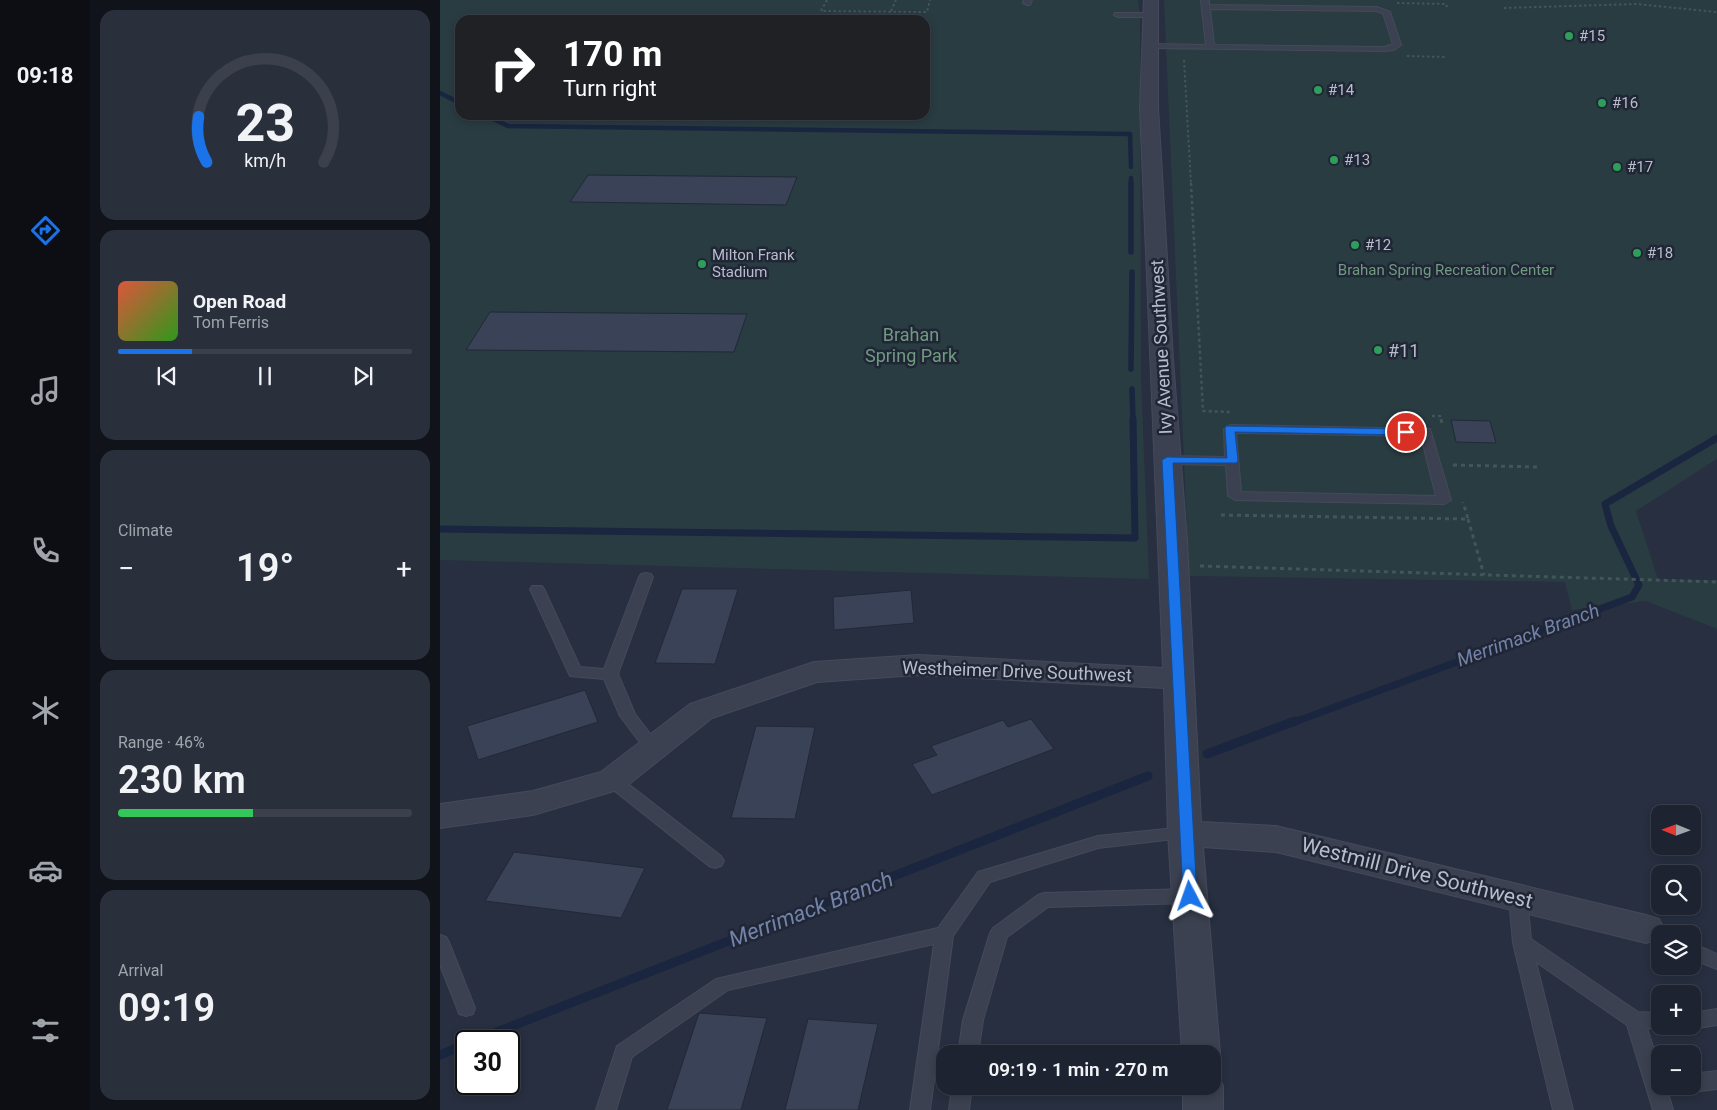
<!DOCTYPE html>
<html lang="en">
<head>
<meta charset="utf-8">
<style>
  :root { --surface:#1d2330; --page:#2a2f3c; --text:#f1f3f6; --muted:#a0a4ab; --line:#3b404c; --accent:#1a73e8 }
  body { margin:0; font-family:Roboto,sans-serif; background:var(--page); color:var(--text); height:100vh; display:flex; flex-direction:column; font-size:19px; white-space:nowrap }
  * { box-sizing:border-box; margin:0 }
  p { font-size:16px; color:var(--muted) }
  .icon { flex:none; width:28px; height:28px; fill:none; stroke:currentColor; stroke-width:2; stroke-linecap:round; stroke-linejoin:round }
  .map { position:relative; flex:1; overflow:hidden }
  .side { display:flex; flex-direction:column; gap:10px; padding:10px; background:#10131a; width:350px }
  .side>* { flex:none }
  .banner { position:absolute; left:15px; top:15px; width:475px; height:105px; border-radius:15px; box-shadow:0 2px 8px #0003,0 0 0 1px var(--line); background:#202124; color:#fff; overflow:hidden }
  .needle { width:32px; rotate:271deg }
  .controls { position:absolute; left:1211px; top:805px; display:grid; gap:10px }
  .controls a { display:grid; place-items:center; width:50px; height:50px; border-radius:10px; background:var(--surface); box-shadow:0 2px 8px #0003,0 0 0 1px var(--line); font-size:25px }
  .speed { position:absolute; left:15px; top:1030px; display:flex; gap:10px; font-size:25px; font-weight:700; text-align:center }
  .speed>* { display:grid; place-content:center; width:65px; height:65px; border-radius:50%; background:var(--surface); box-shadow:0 2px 8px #0003,0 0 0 1px var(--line); line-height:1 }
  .speed .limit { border:2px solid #111; border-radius:8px; background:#fff; color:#111 }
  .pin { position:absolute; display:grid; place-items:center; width:42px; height:42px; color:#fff; margin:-21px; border:2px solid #fff; border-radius:50%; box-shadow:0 1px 5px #0007 }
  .me { position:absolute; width:55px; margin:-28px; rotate:356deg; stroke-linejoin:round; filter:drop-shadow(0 0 4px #0008) }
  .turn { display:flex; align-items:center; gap:18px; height:105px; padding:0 25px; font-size:22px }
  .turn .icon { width:65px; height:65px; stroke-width:2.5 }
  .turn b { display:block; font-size:35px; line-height:42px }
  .big { font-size:38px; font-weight:600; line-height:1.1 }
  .side .widget { flex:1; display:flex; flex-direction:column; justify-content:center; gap:8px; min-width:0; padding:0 18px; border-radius:15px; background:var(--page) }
  .side .dial { align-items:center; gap:0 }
  .dial svg { height:130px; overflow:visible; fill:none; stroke:var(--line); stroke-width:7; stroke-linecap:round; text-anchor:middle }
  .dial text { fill:var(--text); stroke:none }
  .song { display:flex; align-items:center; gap:15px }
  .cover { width:60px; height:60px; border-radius:8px; background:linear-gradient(135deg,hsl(10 70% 55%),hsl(110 70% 35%)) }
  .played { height:5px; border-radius:2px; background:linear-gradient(90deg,var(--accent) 25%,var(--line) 25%) }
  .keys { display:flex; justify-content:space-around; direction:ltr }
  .heat { display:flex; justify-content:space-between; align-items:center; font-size:28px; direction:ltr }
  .charge { height:8px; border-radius:4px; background:linear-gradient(90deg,#34c759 46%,var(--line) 0) }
  .trip { position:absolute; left:496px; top:1045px; width:285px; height:50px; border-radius:15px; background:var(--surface); box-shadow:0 2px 8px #0003,0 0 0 1px var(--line); font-weight:600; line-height:50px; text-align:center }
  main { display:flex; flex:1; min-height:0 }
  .dock { display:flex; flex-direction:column; width:90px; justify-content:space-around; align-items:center; background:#0c0e13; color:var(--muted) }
  .dock .icon { width:35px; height:35px }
  .dock .selected { color:var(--accent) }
  .dock b { font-size:22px; color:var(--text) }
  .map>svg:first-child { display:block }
</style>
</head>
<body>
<main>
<nav class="dock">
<b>09:18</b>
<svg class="icon selected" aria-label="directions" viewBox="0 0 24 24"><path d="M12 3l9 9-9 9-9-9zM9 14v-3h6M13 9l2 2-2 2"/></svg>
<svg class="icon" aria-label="music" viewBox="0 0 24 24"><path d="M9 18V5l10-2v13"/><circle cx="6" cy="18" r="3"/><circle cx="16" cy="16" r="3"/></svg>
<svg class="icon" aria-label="phone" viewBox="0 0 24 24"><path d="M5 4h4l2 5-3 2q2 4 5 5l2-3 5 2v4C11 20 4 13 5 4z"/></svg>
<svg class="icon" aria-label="climate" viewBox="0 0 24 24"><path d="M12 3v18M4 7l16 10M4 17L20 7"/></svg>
<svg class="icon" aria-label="car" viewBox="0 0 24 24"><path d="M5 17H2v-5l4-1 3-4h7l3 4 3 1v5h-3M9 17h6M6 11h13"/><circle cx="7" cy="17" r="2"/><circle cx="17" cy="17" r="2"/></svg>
<svg class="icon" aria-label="filters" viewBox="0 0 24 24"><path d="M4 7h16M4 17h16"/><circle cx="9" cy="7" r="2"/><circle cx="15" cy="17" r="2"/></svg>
</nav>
<section class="side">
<div class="widget dial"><svg viewBox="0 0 100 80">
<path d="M14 69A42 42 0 1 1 86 69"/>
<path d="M14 69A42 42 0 0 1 9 41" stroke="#1a73e8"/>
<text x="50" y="56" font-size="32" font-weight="700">23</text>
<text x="50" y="72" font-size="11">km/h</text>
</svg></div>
<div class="widget">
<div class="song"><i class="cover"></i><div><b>Open Road</b><p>Tom Ferris</p></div></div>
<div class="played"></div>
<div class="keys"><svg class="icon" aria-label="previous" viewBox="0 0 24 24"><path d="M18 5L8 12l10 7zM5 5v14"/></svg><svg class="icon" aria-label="pause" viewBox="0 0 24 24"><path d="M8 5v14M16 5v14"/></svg><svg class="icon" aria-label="next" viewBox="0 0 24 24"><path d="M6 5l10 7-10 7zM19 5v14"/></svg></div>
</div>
<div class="widget"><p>Climate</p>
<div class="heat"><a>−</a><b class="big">19°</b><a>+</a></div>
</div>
<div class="widget"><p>Range · 46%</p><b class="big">230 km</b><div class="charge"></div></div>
<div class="widget"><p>Arrival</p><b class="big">09:19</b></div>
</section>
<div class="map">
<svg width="1277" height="1110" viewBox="0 0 1277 1110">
  <rect width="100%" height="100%" fill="#272f40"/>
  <g fill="#293c41" fill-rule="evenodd">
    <path d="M 0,0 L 698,0 L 700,15 L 701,377 L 709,579 L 0,560 ZM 20,20 L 485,20 L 485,115 L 20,115 Z"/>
    <polygon points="724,0 1277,0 1277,459 1196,511 1218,579 1277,580 1277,629 1206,601 1132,610 1125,582 749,576"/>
  </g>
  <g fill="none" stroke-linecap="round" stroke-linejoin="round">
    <g stroke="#1a253f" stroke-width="4.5">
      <polyline points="0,93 20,103"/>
      <polyline points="45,115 68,126 690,134 691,167"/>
      <polyline points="691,178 691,184"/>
    </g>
    <g stroke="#1a253f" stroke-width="5.5">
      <polyline points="691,183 691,252"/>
      <polyline points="691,369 692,272"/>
      <polyline points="692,389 693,420"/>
    </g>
    <g stroke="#1a253f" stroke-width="7">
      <polyline points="0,529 695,538 693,419"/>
      <polyline points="852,723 1192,597 1199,585 1171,526 1165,504 1277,438"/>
    </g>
    <g stroke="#1a253f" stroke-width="9">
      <polyline points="767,754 855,721"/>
      <polyline points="34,1041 708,776"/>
      <polyline points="0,1055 26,1044"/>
    </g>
  </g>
  <g fill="#394256" stroke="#222838">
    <polygon points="148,175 357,177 346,205 130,202"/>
    <polygon points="50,312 307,314 294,352 26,350"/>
    <polygon points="1011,420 1050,421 1056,443 1016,442"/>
    <polygon points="242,589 298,589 275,664 215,663"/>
    <polygon points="471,590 474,623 394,630 393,597"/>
    <polygon points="145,690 158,722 38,760 27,726"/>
    <polygon points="591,719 614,749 492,795 472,764 497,755 491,746 563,720 568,727"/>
    <polygon points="316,726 375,727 355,819 291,818"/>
    <polygon points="74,852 205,868 181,918 45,901"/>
    <polygon points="259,1013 327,1018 301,1110 227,1110"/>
    <polygon points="368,1019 438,1024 418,1110 345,1110"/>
  </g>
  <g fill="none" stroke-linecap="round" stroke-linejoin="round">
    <g stroke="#454a5a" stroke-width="2">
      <g id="lane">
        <polygon points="584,0 592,0 590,5 587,5 583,3"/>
        <path d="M 761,0 L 769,0 L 769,5 L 937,7 L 950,12 L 961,45 L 954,50 L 944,51 L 708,48 L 708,44 L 711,44 L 766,45 ZM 770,9 L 936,11 L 943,13 L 953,44 L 944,47 L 774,45 Z"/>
        <polygon points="675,13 711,13 715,15 711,17 678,17 674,15"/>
        <path d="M 790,425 L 990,429 L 1011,500 L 1004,504 L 795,500 L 788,496 L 786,465 L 727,464 L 721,460 L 727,456 L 785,457 L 784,429 ZM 796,433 L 981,436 L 996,496 L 801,492 Z"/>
        <polygon points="206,573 211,574 213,577 178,674 195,714 221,748 219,752 213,754 207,752 180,716 164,679 130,676 90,589 92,586 102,586 104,589 140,667 164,669 199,577 201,574"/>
        <polygon points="172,774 178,776 281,856 284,861 281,866 275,868 269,866 166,784 164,780 166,776"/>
        <polygon points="745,827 751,829 753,833 751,837 658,848 550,882 513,936 490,1110 470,1110 494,944 288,990 192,1057 176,1110 156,1110 177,1046 276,979 498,928 538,872 658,836"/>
        <polygon points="749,889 755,891 758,896 755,901 749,903 608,907 567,937 543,1020 538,1054 518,1054 523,1020 550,933 553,928 598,895 604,893"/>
        <polygon points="1078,891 1084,893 1087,898 1091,939 1198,1012 1220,1013 1220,1026 1227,1027 1220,1029 1207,1028 1220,1069 1220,1086 1226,1086 1233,1110 1213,1110 1187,1025 1096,962 1133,1110 1113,1110 1073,943 1069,898 1072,893"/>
        <polygon points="0,935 6,937 9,942 35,1008 33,1014 26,1016 19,1014 17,1008 0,965"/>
        <polygon points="1252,943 1277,954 1277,969 1252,959"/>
        <polygon points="1277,1009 1277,1025 1252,1029 1245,1027 1252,1026 1252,1013"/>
        <polygon points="1277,1071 1277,1089 1252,1092 1245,1089 1244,1086 1252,1086 1252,1074"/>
        <polygon points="512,1086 532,1086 529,1110 509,1110"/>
      </g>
    </g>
    <g stroke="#454a5a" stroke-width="2">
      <g id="street">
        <polygon points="704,0 718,0 718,107 733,359 747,541 761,822 836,826 1206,915 1219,919 1224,929 1219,939 1206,943 836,852 763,847 780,1054 772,1066 772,1054 742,1054 728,833 724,688 478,675 377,682 272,718 184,788 93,815 0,828 0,804 93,791 161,772 250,704 374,662 478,655 723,668 700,107"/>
        <polygon points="772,1072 777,1074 783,1086 783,1110 743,1110 743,1086 772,1086"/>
      </g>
    </g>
    <g stroke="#425559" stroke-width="2" stroke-dasharray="2.5 2.5" stroke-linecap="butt">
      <polyline points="387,0 381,11 487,12 490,0"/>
      <polyline points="957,3 1006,4 1007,7"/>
      <polyline points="1064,8 1197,4 1277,12"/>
      <polyline points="451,11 456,0"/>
      <polyline points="967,56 1005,57"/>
      <polyline points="744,60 751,184"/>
    </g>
    <g stroke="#425559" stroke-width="2.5" stroke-dasharray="3 3" stroke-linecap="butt">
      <polyline points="751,183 763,411 790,412"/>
      <polyline points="992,416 1000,416 1001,420"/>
    </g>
    <g stroke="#425559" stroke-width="3" stroke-dasharray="4 4" stroke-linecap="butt">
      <polyline points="1001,419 1002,424"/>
      <polyline points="1013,465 1098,467"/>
      <polyline points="781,515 1028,519 1023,502"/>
      <polyline points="1028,519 1044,575"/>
      <polyline points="760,566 1277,582"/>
    </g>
    <use href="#lane" fill="#3b4150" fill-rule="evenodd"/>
    <use href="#street" fill="#3b4150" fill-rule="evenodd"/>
  </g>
  <polygon fill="#1a73e8" stroke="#114b97" points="786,426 966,429 971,432 966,435 795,432 798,461 796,463 733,463 757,896 755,900 750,901 745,900 743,896 722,460 727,457 787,458 785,429"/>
  <g fill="#2e9e5b" stroke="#202636" stroke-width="2">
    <circle cx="1129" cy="36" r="5"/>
    <circle cx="878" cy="90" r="5"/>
    <circle cx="1162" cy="103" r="5"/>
    <circle cx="894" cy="160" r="5"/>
    <circle cx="1177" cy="167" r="5"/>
    <circle cx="915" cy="245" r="5"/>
    <circle cx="1197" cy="253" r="5"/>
    <circle cx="262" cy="264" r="5"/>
    <circle cx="938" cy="350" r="5"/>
  </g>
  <g text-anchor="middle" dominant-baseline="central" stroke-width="5" stroke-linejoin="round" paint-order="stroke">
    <g font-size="15" fill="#b8bdcb" stroke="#202636" text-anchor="start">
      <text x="1139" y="36">#15</text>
      <text x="888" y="90">#14</text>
      <text x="1172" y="103">#16</text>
      <text x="904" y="160">#13</text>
      <text x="1187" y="167">#17</text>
      <text x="925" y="245">#12</text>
      <text x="1207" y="253">#18</text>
      <text x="272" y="255">Milton Frank<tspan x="272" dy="17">Stadium</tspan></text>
    </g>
    <g font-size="15" fill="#6f9b7e" stroke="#202636">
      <text x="1006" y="270">Brahan Spring Recreation Center</text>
    </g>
    <g font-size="18" fill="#6f9b7e" stroke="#202636">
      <text x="471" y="334">Brahan<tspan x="471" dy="21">Spring Park</tspan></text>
    </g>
    <g font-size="18" fill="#b8bdcb" stroke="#202636">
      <text transform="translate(721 347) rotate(-93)">Ivy Avenue Southwest</text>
      <text transform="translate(577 671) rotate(2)">Westheimer Drive Southwest</text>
    </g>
    <g font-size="18" fill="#b8bdcb" stroke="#202636" text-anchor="start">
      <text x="948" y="350">#11</text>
    </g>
    <g font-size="19" font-style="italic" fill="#7283a8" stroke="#202636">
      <text transform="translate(1088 635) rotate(-20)">Merrimack Branch</text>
    </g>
    <g font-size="21" fill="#b8bdcb" stroke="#202636">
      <text transform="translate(977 873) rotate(14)">Westmill Drive Southwest</text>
    </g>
    <g font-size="22" font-style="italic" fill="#7283a8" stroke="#202636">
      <text transform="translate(371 909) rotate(-21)">Merrimack Branch</text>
    </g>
  </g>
</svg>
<div class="controls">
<a><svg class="needle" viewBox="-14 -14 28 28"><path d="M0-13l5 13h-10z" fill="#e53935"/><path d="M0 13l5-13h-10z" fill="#a0a4ab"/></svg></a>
<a><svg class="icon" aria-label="search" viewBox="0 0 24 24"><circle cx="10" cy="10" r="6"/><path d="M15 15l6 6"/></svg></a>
<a><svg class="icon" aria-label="layers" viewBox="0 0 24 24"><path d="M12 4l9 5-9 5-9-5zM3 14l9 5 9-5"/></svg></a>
<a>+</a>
<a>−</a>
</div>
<div class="speed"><div class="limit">30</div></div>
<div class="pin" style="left:966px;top:432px;background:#d93025"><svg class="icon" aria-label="arrive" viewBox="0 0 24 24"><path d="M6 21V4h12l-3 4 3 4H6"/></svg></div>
<svg class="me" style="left:750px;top:896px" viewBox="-20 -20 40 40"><path d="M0-17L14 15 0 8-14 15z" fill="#1a73e8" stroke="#fff" stroke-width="4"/></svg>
<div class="trip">09:19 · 1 min · 270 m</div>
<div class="banner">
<div class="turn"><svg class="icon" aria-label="right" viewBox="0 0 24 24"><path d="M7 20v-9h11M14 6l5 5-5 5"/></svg><div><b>170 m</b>Turn right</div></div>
</div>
</div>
</main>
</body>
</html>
